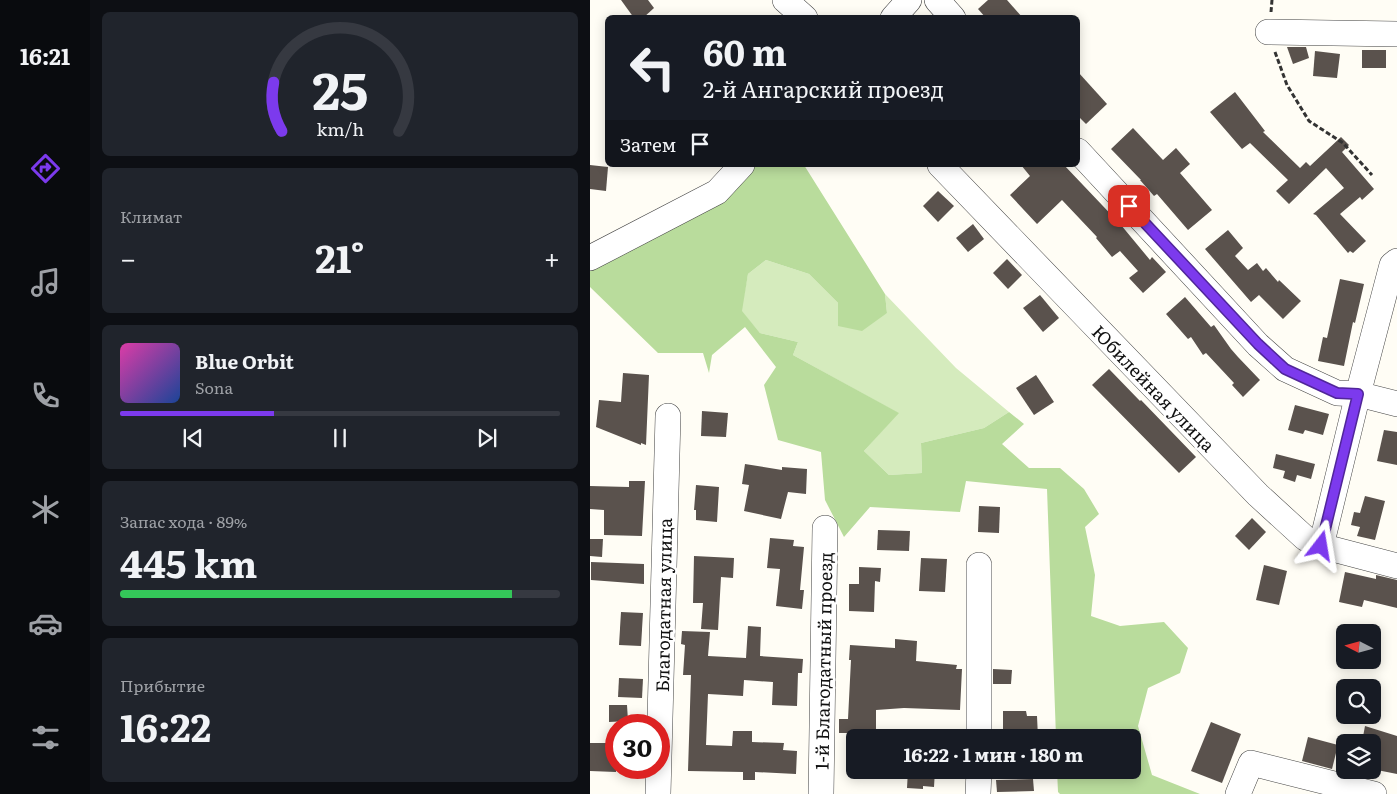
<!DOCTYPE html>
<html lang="ru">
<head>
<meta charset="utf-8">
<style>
  :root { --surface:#171b24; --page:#20242c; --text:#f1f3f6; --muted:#9ea1a6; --line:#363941; --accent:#7c3aed }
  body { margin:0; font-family:Literata,serif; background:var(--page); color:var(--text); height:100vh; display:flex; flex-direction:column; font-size:19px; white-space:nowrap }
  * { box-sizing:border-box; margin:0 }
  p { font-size:16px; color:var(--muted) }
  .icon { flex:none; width:28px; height:28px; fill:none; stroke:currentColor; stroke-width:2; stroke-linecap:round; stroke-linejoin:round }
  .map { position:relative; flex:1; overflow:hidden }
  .side { display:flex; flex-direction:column; gap:12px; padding:12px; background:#0d0f14; width:500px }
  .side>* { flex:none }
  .banner { position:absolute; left:15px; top:15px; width:475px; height:152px; border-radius:8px; box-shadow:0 2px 12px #0003; background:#171b24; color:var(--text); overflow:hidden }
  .needle { width:32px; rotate:276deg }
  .fabs { position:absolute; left:746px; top:624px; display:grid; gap:10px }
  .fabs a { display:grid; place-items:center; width:45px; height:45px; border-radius:8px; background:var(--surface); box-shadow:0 2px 12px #0003; font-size:25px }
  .speed { position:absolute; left:15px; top:714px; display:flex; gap:10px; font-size:25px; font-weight:700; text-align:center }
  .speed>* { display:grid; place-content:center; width:65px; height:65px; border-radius:50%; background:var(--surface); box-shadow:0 2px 12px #0003; line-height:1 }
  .speed .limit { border:8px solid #d22; background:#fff; color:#111 }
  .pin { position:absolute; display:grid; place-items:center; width:42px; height:42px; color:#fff; margin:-21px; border-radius:10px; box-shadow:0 2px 8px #0006 }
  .me { position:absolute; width:55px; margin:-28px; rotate:14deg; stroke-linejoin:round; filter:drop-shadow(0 0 4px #0008) }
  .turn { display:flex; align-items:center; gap:18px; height:105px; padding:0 15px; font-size:22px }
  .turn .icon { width:65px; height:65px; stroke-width:2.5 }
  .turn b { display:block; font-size:35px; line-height:42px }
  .then { display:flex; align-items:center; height:48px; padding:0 15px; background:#0003; gap:10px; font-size:19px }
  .big { font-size:38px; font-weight:700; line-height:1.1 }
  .side .tile { flex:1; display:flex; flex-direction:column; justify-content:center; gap:8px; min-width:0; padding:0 18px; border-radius:8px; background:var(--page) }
  .side .dial { align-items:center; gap:0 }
  .dial svg { height:130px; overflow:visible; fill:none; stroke:var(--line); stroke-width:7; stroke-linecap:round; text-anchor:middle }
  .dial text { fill:var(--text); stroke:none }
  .song { display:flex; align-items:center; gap:15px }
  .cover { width:60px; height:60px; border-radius:8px; background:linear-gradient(135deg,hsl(320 70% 55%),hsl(220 70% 35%)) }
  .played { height:5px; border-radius:2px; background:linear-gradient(90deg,var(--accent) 35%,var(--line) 35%) }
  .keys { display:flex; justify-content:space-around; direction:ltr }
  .heat { display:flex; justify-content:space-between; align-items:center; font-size:28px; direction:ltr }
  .charge { height:8px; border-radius:4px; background:linear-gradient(90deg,#34c759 89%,var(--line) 0) }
  .trip { position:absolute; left:256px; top:729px; width:295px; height:50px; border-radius:8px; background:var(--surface); box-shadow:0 2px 12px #0003; font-weight:700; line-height:50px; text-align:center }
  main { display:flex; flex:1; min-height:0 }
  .tab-bar { display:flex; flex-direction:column; width:90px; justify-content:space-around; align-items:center; background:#090b0e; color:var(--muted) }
  .tab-bar .icon { width:35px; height:35px }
  .tab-bar .selected { color:var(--accent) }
  .tab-bar b { font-size:22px; color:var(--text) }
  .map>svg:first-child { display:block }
</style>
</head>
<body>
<main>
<nav class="tab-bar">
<b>16:21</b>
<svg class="icon selected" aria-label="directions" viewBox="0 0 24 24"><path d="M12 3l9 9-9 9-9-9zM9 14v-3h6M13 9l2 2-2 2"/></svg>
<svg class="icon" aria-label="music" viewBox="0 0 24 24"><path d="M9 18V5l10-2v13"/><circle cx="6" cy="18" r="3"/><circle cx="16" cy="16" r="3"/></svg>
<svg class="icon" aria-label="phone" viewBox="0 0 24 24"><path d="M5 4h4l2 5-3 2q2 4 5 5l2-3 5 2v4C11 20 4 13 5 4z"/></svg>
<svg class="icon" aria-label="climate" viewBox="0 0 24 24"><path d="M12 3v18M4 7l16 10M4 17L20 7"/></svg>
<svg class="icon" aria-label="car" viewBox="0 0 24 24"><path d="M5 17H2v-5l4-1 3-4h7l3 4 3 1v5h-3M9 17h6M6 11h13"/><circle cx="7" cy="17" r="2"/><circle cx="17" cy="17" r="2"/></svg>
<svg class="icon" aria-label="filters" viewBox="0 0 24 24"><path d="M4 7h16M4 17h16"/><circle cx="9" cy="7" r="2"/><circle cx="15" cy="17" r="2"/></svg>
</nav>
<section class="side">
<div class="tile dial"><svg viewBox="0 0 100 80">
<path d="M14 69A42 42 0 1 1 86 69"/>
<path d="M14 69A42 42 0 0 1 9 39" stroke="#7c3aed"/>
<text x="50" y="56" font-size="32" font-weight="700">25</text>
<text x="50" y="72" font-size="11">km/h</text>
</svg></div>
<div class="tile"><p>Климат</p>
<div class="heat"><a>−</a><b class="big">21°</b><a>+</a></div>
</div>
<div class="tile">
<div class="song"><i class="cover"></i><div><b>Blue Orbit</b><p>Sona</p></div></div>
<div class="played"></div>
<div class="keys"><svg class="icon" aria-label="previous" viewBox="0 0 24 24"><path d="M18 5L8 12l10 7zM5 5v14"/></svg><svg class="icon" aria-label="pause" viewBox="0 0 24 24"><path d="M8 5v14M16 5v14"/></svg><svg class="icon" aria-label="next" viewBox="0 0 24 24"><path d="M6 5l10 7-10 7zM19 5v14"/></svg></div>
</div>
<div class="tile"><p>Запас хода · 89%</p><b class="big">445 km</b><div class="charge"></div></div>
<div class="tile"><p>Прибытие</p><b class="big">16:22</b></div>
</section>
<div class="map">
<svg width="807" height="794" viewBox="0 0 807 794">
  <rect width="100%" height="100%" fill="#fffdf5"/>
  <polygon fill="#d5ebbd" points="176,260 219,274 248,303 248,325 297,313 295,294 366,368 419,412 394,428 331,443 332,473 299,475 274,451 308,413 203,355 208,342 170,333 151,311 158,274"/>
  <polygon fill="#b9dc9c" points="161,165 214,165 295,294 297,313 272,331 248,326 248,303 219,274 176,260 158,274 152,311 170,333 208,342 203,355 309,413 274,451 299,475 332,473 331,443 394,428 419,412 434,424 412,444 439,468 470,468 494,489 509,514 495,527 505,575 501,616 530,626 574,622 598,648 590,673 558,688 548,726 562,775 610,794 470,794 468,792 467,770 542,770 542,738 466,737 457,489 376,481 370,512 280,507 254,537 235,500 231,452 188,440 174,385 186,367 155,327 122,355 119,373 113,353 68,353 0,287 0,264"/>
  <g fill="#5a524d">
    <polygon points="31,0 58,0 64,8 53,18 44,18"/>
    <polygon points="398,0 417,0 433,18 396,18 388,9"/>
    <polygon points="697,47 716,47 719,58 703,64"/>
    <rect x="772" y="50" width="24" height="18"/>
    <polygon points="725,51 750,54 747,78 723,76"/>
    <polygon points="488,72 517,104 496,124 488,116"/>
    <polygon points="645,92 675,131 673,132 710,168 716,162 720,166 751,137 759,145 752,152 784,189 772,200 770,197 750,214 776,241 763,253 760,251 758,253 726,215 723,214 754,188 736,168 699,204 686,191 698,180 660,143 652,149 620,112"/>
    <polygon points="543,128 573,160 586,148 600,164 590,173 622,210 598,230 567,194 564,196 550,180 551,180 521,149"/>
    <polygon points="0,165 18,167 16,191 0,189"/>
    <polygon points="431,165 474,165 531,225 560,260 562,257 576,272 553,293 539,278 548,271 530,251 522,257 506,238 507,237 472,200 447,224 420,195 440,176"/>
    <polygon points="348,191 364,206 348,222 333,206"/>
    <polygon points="383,224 394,239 378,252 366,238"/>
    <polygon points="638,230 653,248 645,256 658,270 667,263 673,271 676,268 688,282 689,280 711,301 693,319 669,295 661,302 615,249"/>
    <polygon points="417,259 432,275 418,289 403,273"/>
    <polygon points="750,279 774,284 765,323 763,322 754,366 728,361 733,337 737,338"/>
    <polygon points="450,295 469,318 453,332 433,308"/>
    <polygon points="595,297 621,327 624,325 641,349 648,357 670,380 653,397 642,385 644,383 616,353 613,355 601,337 598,339 576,314"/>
    <polygon points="519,369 550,401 551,400 606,457 589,473 502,385"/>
    <polygon points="33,373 59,375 56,445 51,443 51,445 6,427 9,400 31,402"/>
    <polygon points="446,375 464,402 444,415 426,388"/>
    <polygon points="705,405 739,414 733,435 715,430 713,434 698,430"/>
    <polygon points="112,411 138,413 136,437 111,436"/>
    <polygon points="794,430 807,432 807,465 787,461"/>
    <polygon points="686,454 725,464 721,479 707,475 705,482 693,478 695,471 683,468"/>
    <polygon points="155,464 192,470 192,467 217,469 216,494 198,492 191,519 154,511 159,485 152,484"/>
    <polygon points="39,481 55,481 52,536 14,535 14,510 0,509 0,486 39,487"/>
    <polygon points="106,485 129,487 127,522 106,520 106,510 104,510"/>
    <polygon points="775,496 795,501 785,540 767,536 770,527 761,525 764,512 770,513"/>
    <polygon points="389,506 410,507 409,533 388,532"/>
    <polygon points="662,518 676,532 659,550 645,536"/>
    <polygon points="288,530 320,531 319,551 287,550"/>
    <polygon points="180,538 204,540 203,546 214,547 210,590 214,590 212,609 186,606 190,569 177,568"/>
    <polygon points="0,539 13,539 12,557 0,556"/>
    <polygon points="104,556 144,558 143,578 131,577 128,630 111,629 113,603 103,603"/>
    <polygon points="331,558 357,559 355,592 329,591"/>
    <polygon points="1,562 54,564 54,584 1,580"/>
    <polygon points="674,565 697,571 689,605 666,600"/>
    <polygon points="269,567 291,568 290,582 285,581 284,612 259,611 259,584 269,584"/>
    <polygon points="755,572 786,579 786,575 807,580 807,608 774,600 772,607 749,602"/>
    <polygon points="31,612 53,613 51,646 29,645"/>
    <polygon points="158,626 171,627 170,656 213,659 212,673 208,673 207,706 182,705 183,682 154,680 153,696 118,694 116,745 142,746 143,731 162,731 162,742 194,743 193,750 207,751 206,774 165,772 165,780 153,780 153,772 98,771 101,675 93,675 95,645 91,644 92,631 120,632 118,656 156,658"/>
    <polygon points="305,639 327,641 326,661 367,665 366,669 372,669 370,710 314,708 286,710 286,733 249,733 249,719 258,719 261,660 259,660 260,645 305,648"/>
    <polygon points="403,669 422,670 421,684 403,684"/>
    <polygon points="29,678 53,679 52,698 28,697"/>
    <polygon points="19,705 37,705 38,721 19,722"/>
    <polygon points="413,711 436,711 437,716 447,716 448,738 413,738"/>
    <polygon points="621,722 651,734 632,783 601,771"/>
    <polygon points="775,726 807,736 807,774 782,769 782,742 772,742"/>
    <polygon points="718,737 748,745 742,769 712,761"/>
    <polygon points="0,743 26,743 26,772 0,771"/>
    <polygon points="318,770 345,770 344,787 333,786 333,789 317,788"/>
    <polygon points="443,779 444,791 407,792 406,780"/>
  </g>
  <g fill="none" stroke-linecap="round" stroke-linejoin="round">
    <g stroke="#444" stroke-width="26">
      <g id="minor">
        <polyline points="195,0 215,18"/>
        <polyline points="347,0 363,18"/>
        <polyline points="303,18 319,0"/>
        <polyline points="678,32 807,34"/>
        <polyline points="488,151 668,345 695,369 747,393 768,394 807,404"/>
        <polyline points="350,165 668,495 715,538 731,546 807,566"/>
        <polyline points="0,258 127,192 152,165"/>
        <polyline points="731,546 768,394 802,265 807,261"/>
        <polyline points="389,565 389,738"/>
        <polyline points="68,794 78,416"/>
        <polyline points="231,794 235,528"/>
        <polyline points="388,794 389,770"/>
        <polyline points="648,794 661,763 784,794"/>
      </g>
    </g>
    <g stroke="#333" stroke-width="3" stroke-dasharray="5 2.5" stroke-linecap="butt">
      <polyline points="681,12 682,0"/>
      <polyline points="685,52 697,85 719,121 753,143 782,175"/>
    </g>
    <use href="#minor" stroke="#fff" stroke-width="25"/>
  </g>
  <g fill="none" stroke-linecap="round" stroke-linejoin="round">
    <g stroke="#51269a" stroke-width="12">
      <polyline id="route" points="539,206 668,344 695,369 747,393 768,394 731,546"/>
    </g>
    <use href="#route" stroke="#7c3aed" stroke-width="9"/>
  </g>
  <g text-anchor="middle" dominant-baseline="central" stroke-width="5" stroke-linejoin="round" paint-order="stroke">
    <g font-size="18" fill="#111" stroke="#fff">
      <text transform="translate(564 388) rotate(46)">Юбилейная улица</text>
      <text transform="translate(73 605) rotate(-89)">Благодатная улица</text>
      <text transform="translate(233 661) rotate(-89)">1-й Благодатный проезд</text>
    </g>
  </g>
</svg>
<div class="fabs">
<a><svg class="needle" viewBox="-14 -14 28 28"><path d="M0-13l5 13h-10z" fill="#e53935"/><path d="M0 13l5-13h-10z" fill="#9ea1a6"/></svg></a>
<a><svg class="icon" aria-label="search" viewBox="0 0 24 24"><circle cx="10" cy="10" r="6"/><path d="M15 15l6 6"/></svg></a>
<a><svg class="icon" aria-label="layers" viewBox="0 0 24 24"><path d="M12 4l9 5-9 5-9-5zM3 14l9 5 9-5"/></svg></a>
</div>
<div class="speed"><div class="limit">30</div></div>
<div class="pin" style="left:539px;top:206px;background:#d93025"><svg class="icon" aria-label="arrive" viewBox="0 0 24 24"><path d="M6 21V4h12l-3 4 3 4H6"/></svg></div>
<svg class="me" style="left:731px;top:546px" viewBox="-20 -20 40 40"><path d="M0-17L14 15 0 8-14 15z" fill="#7c3aed" stroke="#fff" stroke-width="4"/></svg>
<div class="trip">16:22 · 1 мин · 180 m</div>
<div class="banner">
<div class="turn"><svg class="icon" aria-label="left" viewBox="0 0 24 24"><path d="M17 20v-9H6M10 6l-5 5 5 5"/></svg><div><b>60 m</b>2-й Ангарский проезд</div></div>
<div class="then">Затем<svg class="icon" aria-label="arrive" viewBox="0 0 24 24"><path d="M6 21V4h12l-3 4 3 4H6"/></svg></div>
</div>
</div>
</main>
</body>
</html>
